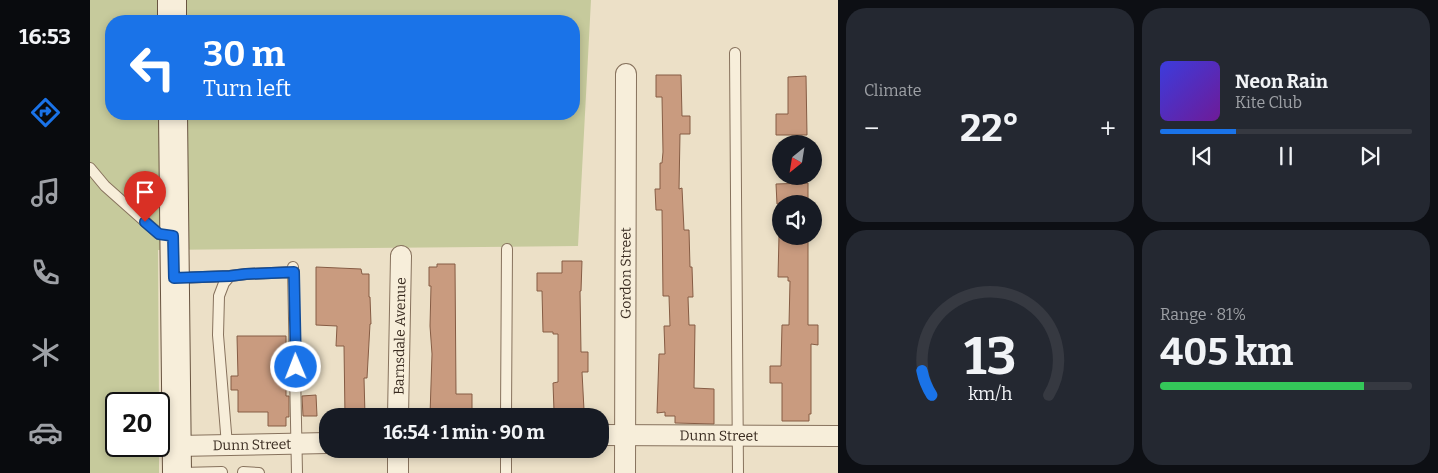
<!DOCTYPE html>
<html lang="en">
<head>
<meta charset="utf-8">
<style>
  :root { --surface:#171b24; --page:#242831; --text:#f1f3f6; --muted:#9ea1a6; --line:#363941; --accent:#1a73e8 }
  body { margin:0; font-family:Bitter,serif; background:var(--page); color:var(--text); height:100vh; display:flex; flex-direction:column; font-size:19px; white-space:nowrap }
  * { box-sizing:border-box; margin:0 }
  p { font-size:16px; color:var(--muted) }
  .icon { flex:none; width:28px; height:28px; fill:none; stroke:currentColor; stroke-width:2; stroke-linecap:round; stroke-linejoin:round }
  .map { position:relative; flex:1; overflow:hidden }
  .side { display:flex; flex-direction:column; gap:8px; padding:8px; background:#0d0f14; width:600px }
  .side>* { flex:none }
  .guide { position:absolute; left:15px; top:15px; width:475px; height:105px; border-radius:20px; box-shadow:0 2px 8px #0003; background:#1a73e8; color:#fff; overflow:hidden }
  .needle { width:32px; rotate:210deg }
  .buttons { position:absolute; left:682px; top:135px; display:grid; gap:10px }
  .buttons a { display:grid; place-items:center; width:50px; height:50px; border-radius:50%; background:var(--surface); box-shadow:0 2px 8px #0003; font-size:25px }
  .speed { position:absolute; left:15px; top:392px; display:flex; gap:10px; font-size:25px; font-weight:700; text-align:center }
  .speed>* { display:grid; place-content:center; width:65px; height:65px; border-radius:50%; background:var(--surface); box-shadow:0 2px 8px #0003; line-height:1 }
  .speed .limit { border:2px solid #111; border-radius:8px; background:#fff; color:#111 }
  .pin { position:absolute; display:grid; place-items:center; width:42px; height:42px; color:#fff; margin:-51px -21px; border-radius:50% 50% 50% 0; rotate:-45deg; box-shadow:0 0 5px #0007 }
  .pin .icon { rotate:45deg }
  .me { position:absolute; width:55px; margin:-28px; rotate:359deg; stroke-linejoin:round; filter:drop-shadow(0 0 4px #0008) }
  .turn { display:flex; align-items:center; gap:18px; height:105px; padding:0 15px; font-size:22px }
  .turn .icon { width:65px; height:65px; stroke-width:2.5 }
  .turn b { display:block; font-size:35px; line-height:42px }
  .big { font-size:38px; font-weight:700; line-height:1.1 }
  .side .tile { flex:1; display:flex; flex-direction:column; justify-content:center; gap:8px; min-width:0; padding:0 18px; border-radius:20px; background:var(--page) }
  .side .dial { align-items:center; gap:0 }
  .dial svg { height:130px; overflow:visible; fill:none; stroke:var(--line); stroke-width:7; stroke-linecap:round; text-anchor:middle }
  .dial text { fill:var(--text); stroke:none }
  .song { display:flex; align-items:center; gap:15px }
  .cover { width:60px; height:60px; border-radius:8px; background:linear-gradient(135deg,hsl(240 70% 55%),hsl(280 70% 35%)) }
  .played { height:5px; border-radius:2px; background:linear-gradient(90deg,var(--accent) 30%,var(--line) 30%) }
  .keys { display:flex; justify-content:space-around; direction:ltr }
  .heat { display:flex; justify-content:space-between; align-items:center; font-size:28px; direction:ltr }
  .charge { height:8px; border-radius:4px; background:linear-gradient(90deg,#34c759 81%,var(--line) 0) }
  .side .tiles { flex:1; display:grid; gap:8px; grid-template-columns:repeat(2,1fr) }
  .trip { position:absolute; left:229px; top:408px; width:290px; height:50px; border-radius:20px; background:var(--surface); box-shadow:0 2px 8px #0003; font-weight:700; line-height:50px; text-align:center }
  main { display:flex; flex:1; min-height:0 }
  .tab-bar { display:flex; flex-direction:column; width:90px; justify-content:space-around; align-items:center; background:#090b0e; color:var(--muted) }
  .tab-bar .icon { width:35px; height:35px }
  .tab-bar .active { color:var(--accent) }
  .tab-bar b { font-size:22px; color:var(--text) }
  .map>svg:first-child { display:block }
</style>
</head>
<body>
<main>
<nav class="tab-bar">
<b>16:53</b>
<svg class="icon active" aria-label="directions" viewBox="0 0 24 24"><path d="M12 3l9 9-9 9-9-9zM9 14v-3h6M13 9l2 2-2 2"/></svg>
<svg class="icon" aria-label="music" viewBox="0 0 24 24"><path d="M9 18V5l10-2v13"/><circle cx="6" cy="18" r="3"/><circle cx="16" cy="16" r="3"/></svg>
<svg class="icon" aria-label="phone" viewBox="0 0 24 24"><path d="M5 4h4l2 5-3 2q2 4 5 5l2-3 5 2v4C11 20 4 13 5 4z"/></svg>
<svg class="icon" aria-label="climate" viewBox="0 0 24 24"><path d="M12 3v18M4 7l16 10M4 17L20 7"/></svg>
<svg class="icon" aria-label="car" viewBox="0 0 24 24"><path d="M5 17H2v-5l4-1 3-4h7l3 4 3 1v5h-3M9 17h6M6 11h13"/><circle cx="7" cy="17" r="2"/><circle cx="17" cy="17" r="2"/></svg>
</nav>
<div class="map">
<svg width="748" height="473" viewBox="0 0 748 473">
  <rect width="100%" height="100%" fill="#ece0c7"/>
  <path fill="#c6ca9c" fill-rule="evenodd" d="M 0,0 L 501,0 L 488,246 L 68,250 L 69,404 L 26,404 L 26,446 L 69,446 L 69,438 L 69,473 L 0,473 ZM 21,21 L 484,21 L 484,114 L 21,114 Z"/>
  <g fill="#c99b7f" stroke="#865c44">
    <polygon points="566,75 591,75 592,116 600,116 600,134 590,134 589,189 592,188 594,230 599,230 600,267 602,267 603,297 598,297 599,325 605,325 604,388 624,389 624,424 585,423 585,416 575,416 575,412 567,413 569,354 575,354 574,326 580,326 579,296 573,296 572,210 566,210 565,189 570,189 570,163 572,163 573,152 572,97 566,97"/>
    <polygon points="716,76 717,135 686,135 686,114 698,114 698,77"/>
    <polygon points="718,183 718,204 687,204 686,184"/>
    <polygon points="689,236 718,236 718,325 728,325 728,345 721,344 721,414 719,414 719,421 692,421 692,383 680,383 680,366 691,366 692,325 699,325 700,281 698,281 698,277 688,277"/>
    <polygon points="472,261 492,261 491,291 490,291 491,352 498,352 498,372 492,372 494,410 464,411 463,383 468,382 468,334 463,334 463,332 453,332 452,291 447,291 447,273 472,273"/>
    <polygon points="347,264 365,264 366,394 382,394 382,416 340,415 342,354 340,326 341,286 339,286 339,267 347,267"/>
    <polygon points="226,267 271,269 272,274 279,274 279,297 280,297 281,324 280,324 277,378 274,378 275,416 255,416 254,346 246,346 247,326 226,325"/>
    <polygon points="147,336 196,336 196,396 199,396 199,417 196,417 196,426 178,426 178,412 148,412 148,390 141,390 141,376 148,376"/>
    <polygon points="226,395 227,416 213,416 212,396"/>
  </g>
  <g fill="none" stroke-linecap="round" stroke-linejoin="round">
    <g stroke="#87725d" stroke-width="12">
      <g id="lane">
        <polyline points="645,53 648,473"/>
        <polyline points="0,168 15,186 69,234 83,236"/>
        <polyline points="203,267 207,473"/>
        <polyline points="86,278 140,276"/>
        <polyline points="416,416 417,249"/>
        <polyline points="137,445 128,335 129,296 134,283 140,276 156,274 204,272"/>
        <polyline points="416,449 416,473"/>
        <polyline points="153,472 169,473"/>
        <polyline points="91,473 132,472"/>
      </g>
    </g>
    <g stroke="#87725d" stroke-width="22">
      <g id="street">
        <path id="s1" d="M 308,416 L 311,256"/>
        <path id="s2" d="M 510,435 L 748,436"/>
        <path id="s3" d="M 87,446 L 238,443"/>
        <polyline points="308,449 308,473"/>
        <path id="s4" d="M 535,473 L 536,74"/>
      </g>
    </g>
    <g stroke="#695440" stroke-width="30">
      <g id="secondary">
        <polyline points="82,0 82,21"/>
        <polyline points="83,114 87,473"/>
      </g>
    </g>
    <use href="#lane" stroke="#f7eeda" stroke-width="10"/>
    <use href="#street" stroke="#f7eeda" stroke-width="20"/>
    <use href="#secondary" stroke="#f7eeda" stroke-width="28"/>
  </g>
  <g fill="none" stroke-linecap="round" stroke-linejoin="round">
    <g stroke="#114b97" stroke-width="12">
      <polyline id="route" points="55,222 69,234 83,236 84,278 140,276 156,274 204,272 206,367"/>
    </g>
    <use href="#route" stroke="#1a73e8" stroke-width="9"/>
  </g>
  <g text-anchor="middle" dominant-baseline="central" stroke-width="5" stroke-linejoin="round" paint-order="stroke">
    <g font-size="14" fill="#392b20" stroke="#f4ebd7">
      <text stroke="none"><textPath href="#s4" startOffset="200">Gordon Street</textPath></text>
      <text stroke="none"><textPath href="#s1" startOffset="80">Barnsdale Avenue</textPath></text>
      <text stroke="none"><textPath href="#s2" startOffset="119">Dunn Street</textPath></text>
      <text stroke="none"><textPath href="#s3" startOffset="75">Dunn Street</textPath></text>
    </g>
  </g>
</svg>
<div class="buttons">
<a><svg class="needle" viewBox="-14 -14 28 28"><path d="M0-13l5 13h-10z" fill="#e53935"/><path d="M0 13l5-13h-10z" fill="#9ea1a6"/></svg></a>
<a><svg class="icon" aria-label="sound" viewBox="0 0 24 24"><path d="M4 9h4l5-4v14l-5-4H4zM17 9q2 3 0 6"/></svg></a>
</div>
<div class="speed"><div class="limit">20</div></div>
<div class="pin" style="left:55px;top:222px;background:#d93025"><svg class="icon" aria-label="arrive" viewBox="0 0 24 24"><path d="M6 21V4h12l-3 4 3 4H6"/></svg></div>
<svg class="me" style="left:206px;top:367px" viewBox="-20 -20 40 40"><circle r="17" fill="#1a73e8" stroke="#fff" stroke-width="3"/><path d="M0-11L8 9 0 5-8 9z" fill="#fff"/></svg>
<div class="trip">16:54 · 1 min · 90 m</div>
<div class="guide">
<div class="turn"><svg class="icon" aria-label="left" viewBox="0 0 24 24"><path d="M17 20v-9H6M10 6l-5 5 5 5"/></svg><div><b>30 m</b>Turn left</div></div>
</div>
</div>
<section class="side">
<div class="tiles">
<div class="tile"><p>Climate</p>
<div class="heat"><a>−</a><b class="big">22°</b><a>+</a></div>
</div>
<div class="tile">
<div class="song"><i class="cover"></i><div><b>Neon Rain</b><p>Kite Club</p></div></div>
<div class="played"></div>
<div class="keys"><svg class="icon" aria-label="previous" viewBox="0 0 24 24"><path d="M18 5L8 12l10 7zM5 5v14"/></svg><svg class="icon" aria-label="pause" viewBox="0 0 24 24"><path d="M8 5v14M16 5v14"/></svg><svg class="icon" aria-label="next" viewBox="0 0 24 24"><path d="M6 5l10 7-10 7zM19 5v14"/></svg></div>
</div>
<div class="tile dial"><svg viewBox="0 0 100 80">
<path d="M14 69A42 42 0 1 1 86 69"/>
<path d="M14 69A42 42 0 0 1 8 54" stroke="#1a73e8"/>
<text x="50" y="56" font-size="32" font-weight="700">13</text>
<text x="50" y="72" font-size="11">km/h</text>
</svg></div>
<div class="tile"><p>Range · 81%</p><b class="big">405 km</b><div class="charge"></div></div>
</div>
</section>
</main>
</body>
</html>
